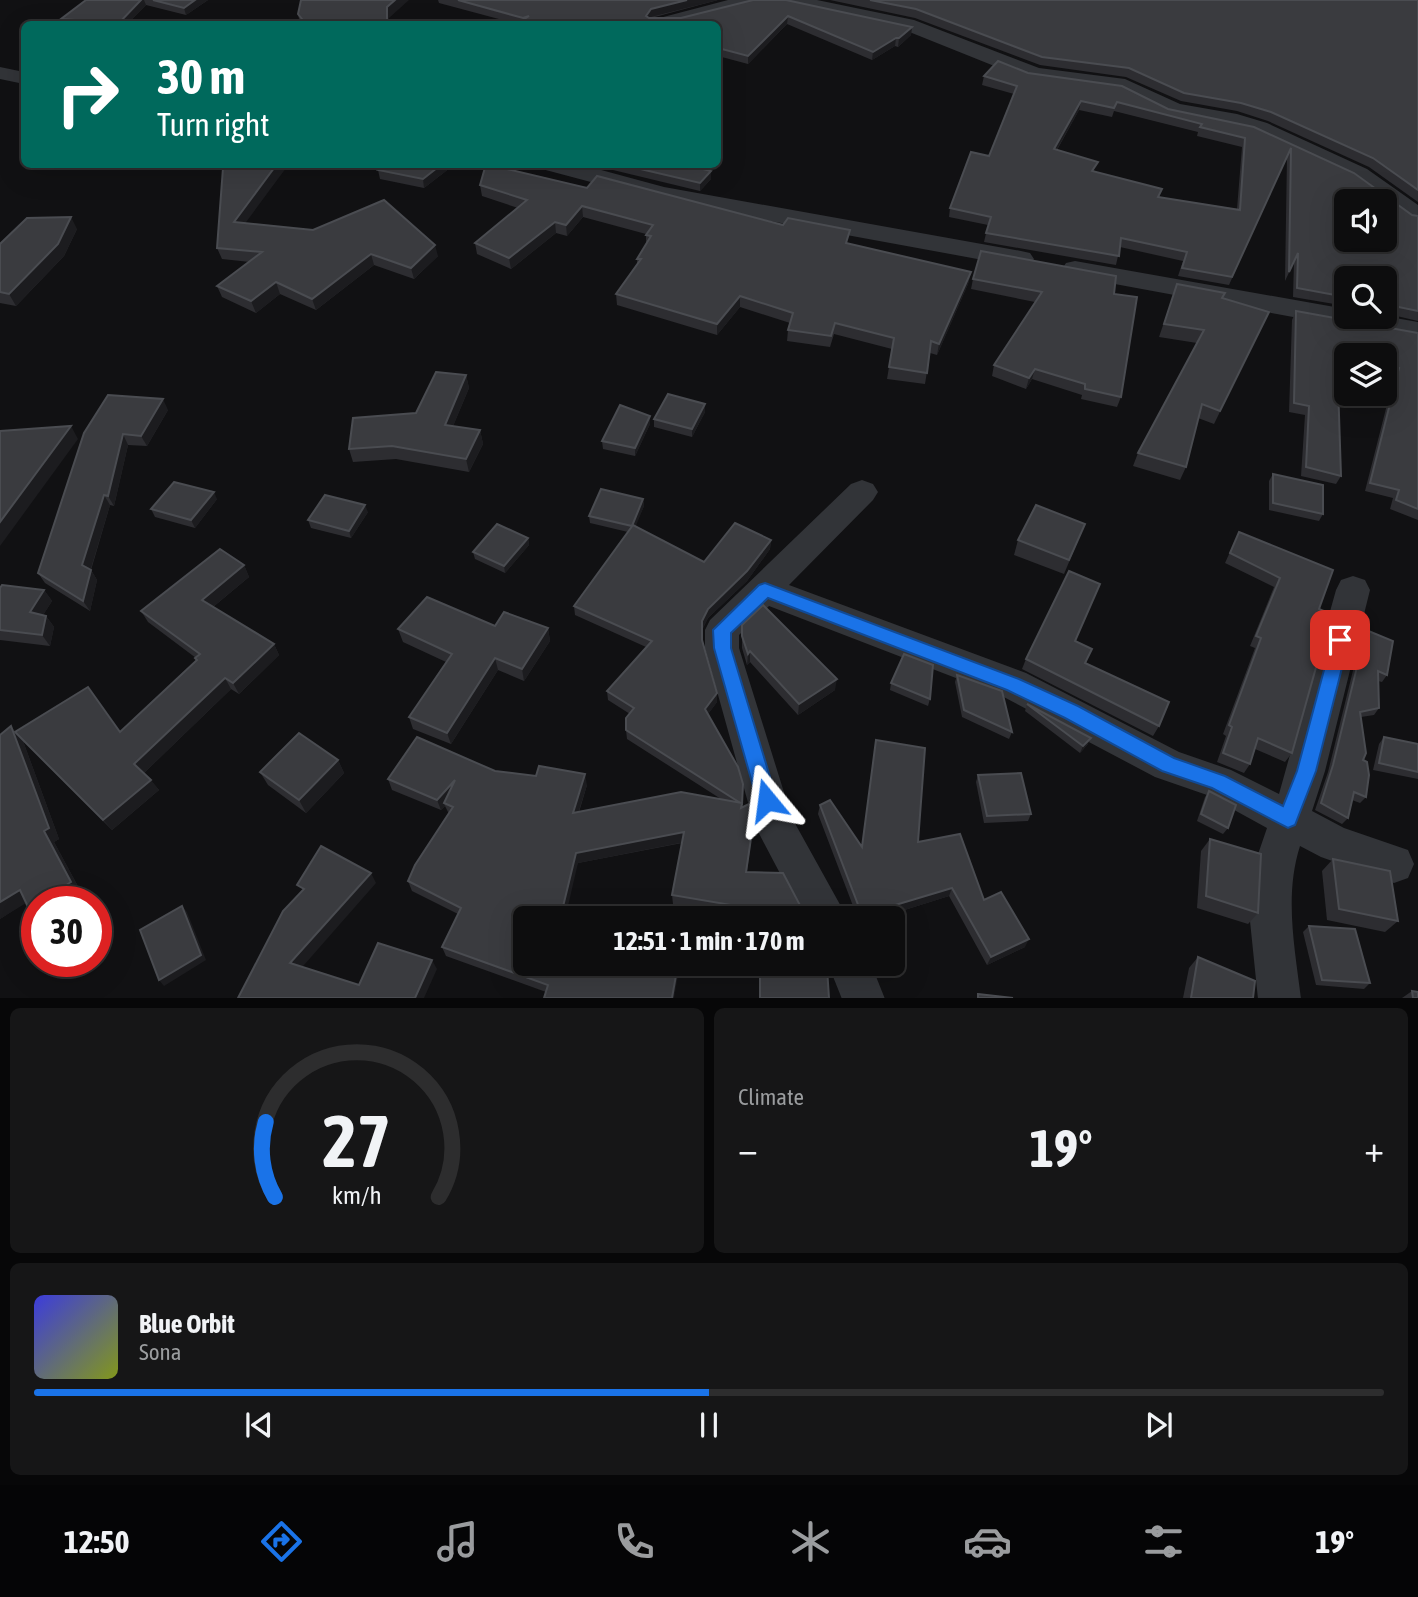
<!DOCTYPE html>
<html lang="en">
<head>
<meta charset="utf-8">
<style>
  :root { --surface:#0d0d0e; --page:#161617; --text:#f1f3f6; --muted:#9a9c9e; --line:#2d2d2e; --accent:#1a73e8 }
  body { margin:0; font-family:"Asap Condensed",sans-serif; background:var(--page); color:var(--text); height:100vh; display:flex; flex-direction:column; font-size:26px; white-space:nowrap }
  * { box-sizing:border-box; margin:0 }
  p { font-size:23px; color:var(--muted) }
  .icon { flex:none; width:38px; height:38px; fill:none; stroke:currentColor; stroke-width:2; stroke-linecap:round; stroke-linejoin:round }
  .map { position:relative; height:998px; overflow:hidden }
  .side { display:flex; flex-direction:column; gap:10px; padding:10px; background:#070708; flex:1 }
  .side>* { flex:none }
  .hud { position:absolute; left:21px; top:21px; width:700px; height:147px; border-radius:10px; box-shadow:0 7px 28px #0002,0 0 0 2px var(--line); background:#00695c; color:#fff; overflow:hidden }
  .tools { position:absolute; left:1334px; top:189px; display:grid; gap:14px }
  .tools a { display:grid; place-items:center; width:63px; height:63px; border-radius:10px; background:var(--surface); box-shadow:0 7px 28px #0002,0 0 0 2px var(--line); font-size:35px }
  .speed { position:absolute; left:21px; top:886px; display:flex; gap:14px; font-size:35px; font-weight:700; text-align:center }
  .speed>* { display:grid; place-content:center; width:91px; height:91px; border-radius:50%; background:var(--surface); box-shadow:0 7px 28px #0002,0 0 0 2px var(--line); line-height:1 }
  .speed .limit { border:10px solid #d22; background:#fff; color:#111 }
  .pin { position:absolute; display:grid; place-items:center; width:60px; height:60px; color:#fff; margin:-30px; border-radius:14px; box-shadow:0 4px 10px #0006 }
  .me { position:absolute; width:77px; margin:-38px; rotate:344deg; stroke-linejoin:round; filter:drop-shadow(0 0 5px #0008) }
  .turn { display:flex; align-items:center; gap:24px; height:147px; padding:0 21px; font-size:32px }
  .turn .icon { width:91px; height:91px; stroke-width:2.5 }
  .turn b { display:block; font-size:49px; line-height:60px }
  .big { font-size:52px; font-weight:700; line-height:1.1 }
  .side .card { flex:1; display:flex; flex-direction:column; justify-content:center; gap:10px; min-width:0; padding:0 24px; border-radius:10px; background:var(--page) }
  .side .dial { align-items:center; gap:0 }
  .dial svg { height:182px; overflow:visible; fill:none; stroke:var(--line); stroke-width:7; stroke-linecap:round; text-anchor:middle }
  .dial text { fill:var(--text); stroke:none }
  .song { display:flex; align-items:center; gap:21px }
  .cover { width:84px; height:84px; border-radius:10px; background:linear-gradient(135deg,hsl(240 70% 55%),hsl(70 70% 35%)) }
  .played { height:7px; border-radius:4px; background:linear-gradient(90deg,var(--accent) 50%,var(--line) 50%) }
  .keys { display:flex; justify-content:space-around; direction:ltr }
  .heat { display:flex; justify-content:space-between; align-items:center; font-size:38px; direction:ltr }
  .side .tiles { flex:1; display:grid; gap:10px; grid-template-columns:1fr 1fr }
  .card:last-child { grid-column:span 2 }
  .trip { position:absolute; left:513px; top:906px; width:392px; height:70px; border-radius:10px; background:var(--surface); box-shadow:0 7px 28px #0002,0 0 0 2px var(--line); font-weight:700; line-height:70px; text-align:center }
  .dock { display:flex; height:112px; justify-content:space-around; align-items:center; background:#050506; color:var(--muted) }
  .dock .icon { width:49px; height:49px }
  .dock .current { color:var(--accent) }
  .dock b { font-size:32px; color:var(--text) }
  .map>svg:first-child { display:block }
</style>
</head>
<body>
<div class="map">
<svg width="1418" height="999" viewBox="0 0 1418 999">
  <rect width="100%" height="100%" fill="#111113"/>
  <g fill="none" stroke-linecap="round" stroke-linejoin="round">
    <g fill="#323438" fill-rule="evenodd">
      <polygon points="728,0 761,0 758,4 681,24 649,24 652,20"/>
      <polygon points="777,0 817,0 914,20 1039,68 1125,79 1180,104 1237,114 1267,123 1367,169 1418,205 1418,224 1409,222 1384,201 1351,179 1251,133 1166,115 1120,92 1027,79 902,29 787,6 780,4"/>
      <polygon points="0,67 24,72 24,84 0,79"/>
      <polygon points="538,164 579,164 664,187 1021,251 1030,253 1034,259 1030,265 1021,267 662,201 542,169"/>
      <polygon points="1075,261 1346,309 1346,317 1384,316 1418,322 1418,340 1066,275 1062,269 1066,263"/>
      <path d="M 862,480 L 873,484 L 878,492 L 873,500 L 789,585 L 1026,673 L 1179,752 L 1231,770 L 1279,794 L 1336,590 L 1341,580 L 1353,576 L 1365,580 L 1370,590 L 1325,771 L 1312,811 L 1344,828 L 1408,850 L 1414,864 L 1408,878 L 1394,883 L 1321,857 L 1300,846 C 1284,896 1295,948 1301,999 L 1258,999 L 1250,921 L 1254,866 L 1267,828 L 1207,795 L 1155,777 L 1000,695 L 769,606 L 739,635 L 739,648 L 792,818 L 848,919 L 804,919 L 754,824 L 705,648 L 705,630 L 710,620 L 851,484 Z"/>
      <polygon points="828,964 871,964 885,999 842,999"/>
    </g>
  </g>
  <g fill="#2d2d31" fill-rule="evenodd">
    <polygon points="86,0 208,0 186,15 146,5 127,24 63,24 61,19"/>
    <polygon points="438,0 718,0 651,18 681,18 753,0 912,27 911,35 898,47 895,46 872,60 787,24 748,64 718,56 718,24 517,24 439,3"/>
    <polygon points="830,0 1418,0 1418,202 1369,167 1268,121 1237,111 1181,101 1126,77 1040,65 915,18"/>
    <polygon points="298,14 389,18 389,24 300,24"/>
    <path d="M 1028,73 L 1168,109 L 1254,127 L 1412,215 L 1418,216 L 1418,321 L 1384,313 L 1384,278 L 1346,278 L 1346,306 L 1293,297 L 1294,262 L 1285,281 L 1287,156 L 1229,285 L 1178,276 L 1183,261 L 1120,247 L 1116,265 L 984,242 L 988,225 L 949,217 L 950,208 L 989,156 L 1014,94 L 982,85 L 984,76 ZM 1079,110 L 1112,117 L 1114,111 L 1198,132 L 1197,136 L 1242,147 L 1237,209 L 1159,197 L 1095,171 L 1057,150 Z"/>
    <polygon points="455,164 424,188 380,179 378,170"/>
    <polygon points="612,164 683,164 711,171 711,179 700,191 613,170"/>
    <polygon points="480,185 587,188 848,244 971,272 968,284 937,355 930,353 925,384 887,379 892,349 834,334 830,347 787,341 788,330 790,323 740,307 717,335 617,305 616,294 637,264 637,259 646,244 646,234 583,217 567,236 556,233 511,269 477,254 475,243 518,208 482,196"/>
    <polygon points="246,223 438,256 414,279 374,265 316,310 280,294 256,313 222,297 217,286 250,262 222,259 217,248"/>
    <polygon points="77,229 64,256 16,306 0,303 0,244"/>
    <polygon points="973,279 1114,294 1121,397 1117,407 1081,399 1082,395 1032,379 1026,389 992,376 994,365 1035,302 971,289"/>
    <polygon points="1177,284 1269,312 1214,424 1198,418 1186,467 1180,480 1133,466 1138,453 1197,343 1159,337"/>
    <polygon points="1296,311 1418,333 1418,520 1390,509 1393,498 1365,491 1394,377 1384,375 1384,355 1346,355 1346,366 1338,364 1341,476 1336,484 1301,476 1305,415 1289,412 1292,320"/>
    <polygon points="466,375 469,388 453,426 480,430 483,444 469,472 396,459 353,462 349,449 416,413"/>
    <polygon points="705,404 705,412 692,437 654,427 654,419"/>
    <polygon points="168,410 147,446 128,445 114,506 110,505 91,570 97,580 90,611 45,583 38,573 84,433"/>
    <polygon points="650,416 650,424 635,456 603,449 602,441"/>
    <polygon points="1273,474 1323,514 1319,521 1269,510 1269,481"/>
    <polygon points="217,499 195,528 155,517 151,509"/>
    <polygon points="643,499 644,506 635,526 704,562 771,540 770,549 747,581 708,618 702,630 702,640 717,702 708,714 741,808 754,818 747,872 807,919 755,919 673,904 672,895 682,843 578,863 525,964 680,964 546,992 446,956 442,947 458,914 412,891 408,881 449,814 445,806 441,810 392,790 388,779 495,771 587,785 579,812 721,799 627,739 626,730 630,714 608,700 607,691 646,647 575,615 574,606 628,532 590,523 589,516"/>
    <polygon points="368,512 351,538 311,528 308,520"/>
    <polygon points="1085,524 1064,574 1014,555 1018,540"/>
    <polygon points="1239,532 1319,609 1292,753 1285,762 1255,749 1250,764 1244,773 1217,762 1226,736 1223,734 1255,648 1250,646 1274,587 1225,563"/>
    <polygon points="528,538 529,545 505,573 475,559 473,552"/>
    <polygon points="244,565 249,577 213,607 274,644 279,655 239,694 231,689 144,773 159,790 112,830 23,741 59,839 54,842 81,892 37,901 37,915 29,909 26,902 0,919 0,735 16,732 120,732 196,661 196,658 148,622 141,611"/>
    <polygon points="0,588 44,590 52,601 43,615 46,616 54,627 50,646 0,640"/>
    <polygon points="742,625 835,690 798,715 750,662 747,665 742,648"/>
    <polygon points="495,626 548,628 550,641 524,681 498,670 451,744 413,729 409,717 446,662 403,642 398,629"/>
    <polygon points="1366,630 1387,675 1382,682 1378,681 1379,708 1374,715 1361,717 1366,797 1360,803 1352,800 1348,818 1342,824 1315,810 1328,772 1361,638"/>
    <polygon points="1075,641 1085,663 1159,726 1153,736 1022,669 1026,659"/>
    <polygon points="957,675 1012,732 1009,739 962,717 955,682"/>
    <polygon points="891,683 930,699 928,706 890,690"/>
    <polygon points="1027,704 1088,744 1080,753 1025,711"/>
    <polygon points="1384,737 1418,744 1418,779 1373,770 1379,744"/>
    <polygon points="876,740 918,842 984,900 1025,947 987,965 949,896 876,919 858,919 818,814 820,805 862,846"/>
    <polygon points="338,760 344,773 306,813 268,785 260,772"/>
    <polygon points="978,775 1031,814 1028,821 984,823 976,782"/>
    <polygon points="1209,791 1228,828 1223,834 1197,821 1205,797"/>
    <polygon points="1210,839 1258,913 1248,924 1197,908 1201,851"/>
    <polygon points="1333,859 1398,921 1385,932 1327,920 1322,871"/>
    <polygon points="1309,926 1370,983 1364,989 1316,985 1303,932"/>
    <polygon points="1198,957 1253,998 1183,998 1189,968"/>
    <polygon points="1412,991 1418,998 1402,998"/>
  </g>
  <g fill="#1c1c1f">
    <polygon points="141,0 144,0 146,5 127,24 119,24 119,23"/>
    <polygon points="195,0 208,0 186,15 184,8"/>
    <polygon points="395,0 409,0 389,18 389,24 387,24 387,7"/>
    <polygon points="687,0 718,0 651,17 646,24 646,16 651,9"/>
    <polygon points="788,16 787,24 748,64 748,56"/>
    <polygon points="912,27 911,35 898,47 899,38"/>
    <polygon points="896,38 895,46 872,60 873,52"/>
    <polygon points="1081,101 1079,110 1052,158 1054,149"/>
    <polygon points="277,164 289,164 238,233 234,222"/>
    <polygon points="442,164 455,164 424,188 423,179"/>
    <polygon points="711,171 711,179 700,191 700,183"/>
    <polygon points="582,206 583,217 567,236 566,225"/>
    <polygon points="71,217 77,229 64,256 16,306 9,294"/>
    <polygon points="555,222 556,233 511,269 509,258"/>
    <polygon points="435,245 438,256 414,279 411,268"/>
    <polygon points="371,254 374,265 316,310 312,299"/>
    <polygon points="971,272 968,284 937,355 939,344"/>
    <polygon points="276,282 280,294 256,313 251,301"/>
    <polygon points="740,296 740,307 717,335 717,324"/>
    <polygon points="1035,369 1032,379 1026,389 1029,378"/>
    <polygon points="466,375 469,388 448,438 445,425"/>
    <polygon points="163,399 168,410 147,446 141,436"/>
    <polygon points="705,404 705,412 692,437 692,429"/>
    <polygon points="650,416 650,424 635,456 635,448"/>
    <polygon points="71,426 78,439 0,546 0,522"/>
    <polygon points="480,430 483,444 469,472 466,459"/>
    <polygon points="123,434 128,445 114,506 108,496"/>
    <polygon points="214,492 217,499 195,528 191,520"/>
    <polygon points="104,495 110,505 89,575 82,565"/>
    <polygon points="643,499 644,506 633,533 632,526"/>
    <polygon points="365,505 368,512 351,538 349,531"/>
    <polygon points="528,538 529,545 505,573 504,566"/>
    <polygon points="771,540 770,549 747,581 708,618 702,630 702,621 708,609"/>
    <polygon points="244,565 249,577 208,611 202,600"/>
    <polygon points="91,570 97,580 90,611 83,601"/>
    <polygon points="44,590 52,601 38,623 30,612"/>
    <polygon points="46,616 54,627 50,646 42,635"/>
    <polygon points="548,628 550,641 524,681 522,669"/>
    <polygon points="274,644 279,655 239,694 233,683"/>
    <polygon points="750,651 750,662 747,665 748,654"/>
    <polygon points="495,658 498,670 451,744 447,733"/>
    <polygon points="225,678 231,689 142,775 134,764"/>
    <polygon points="837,679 835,690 798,715 799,704"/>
    <polygon points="717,693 717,702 705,718 705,709"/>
    <polygon points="11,726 21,738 15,732 23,741 59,839 54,842 81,892 67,901 41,901 44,831"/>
    <polygon points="1091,738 1088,744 1080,753 1083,746"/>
    <polygon points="338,760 344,773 306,813 299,800"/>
    <polygon points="585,774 587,785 575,823 573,813"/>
    <polygon points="151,780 159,790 112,830 103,820"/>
    <polygon points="455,780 444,803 445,806 441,810 437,800"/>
    <polygon points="684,832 685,842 578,863 565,919 560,919 576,853"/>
    <polygon points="371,873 376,883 297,973 290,963"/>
    <polygon points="952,888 949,896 876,919 861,919 862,915"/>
    <polygon points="20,890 31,900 0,919 0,902"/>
    <polygon points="37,904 37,915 29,909"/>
    <polygon points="182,906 187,912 206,960 164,986 159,980"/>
    <polygon points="1029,939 1025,947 987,965 991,957"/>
    <polygon points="432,960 437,969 424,998 415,998"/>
    <polygon points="678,964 680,964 674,998 672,998"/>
  </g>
  <g fill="#3a3b3f" stroke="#4a4c51" stroke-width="2" fill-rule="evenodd">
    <polygon points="86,0 141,0 119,23 61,19"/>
    <polygon points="153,0 195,0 184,8"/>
    <polygon points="301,0 395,0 387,7 387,24 306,24 298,14"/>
    <polygon points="458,0 687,0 651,9 646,16 649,18 681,18 753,0 786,0 912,27 899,38 896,38 873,52 788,16 748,56 718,48 718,24 517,24 529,16 523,18"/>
    <polygon points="870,0 1418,0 1418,190 1373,158 1271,112 1241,103 1184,93 1129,68 1042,57 916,9"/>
    <path d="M 998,61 L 1028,73 L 1122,86 L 1168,109 L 1254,127 L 1354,173 L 1412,215 L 1418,216 L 1418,311 L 1389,305 L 1384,305 L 1384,278 L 1346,278 L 1346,297 L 1297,288 L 1298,253 L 1289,272 L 1291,148 L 1232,277 L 1182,268 L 1187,252 L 1121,238 L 1119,256 L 986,233 L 991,217 L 950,208 L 971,152 L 989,156 L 1017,86 L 984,76 ZM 1081,101 L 1114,108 L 1117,102 L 1202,124 L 1200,127 L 1245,138 L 1240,210 L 1158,197 L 1162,189 L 1092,171 L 1098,162 L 1054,149 ZM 1346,201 L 1384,201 L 1384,240 L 1346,240 Z"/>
    <polygon points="228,164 277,164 234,222 313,230 384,200 435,245 411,268 371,254 312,299 276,282 251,301 217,286 262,252 217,248 223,168"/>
    <polygon points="384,164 442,164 423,179 378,170"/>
    <polygon points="486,164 587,188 597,176 783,225 788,218 850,230 846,243 971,272 939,344 931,341 927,373 889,367 894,338 835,323 831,336 788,330 793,313 740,296 717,324 616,294 641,259 637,259 651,236 646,235 653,225 582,206 566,225 555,222 509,258 475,243 527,200 480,185"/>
    <polygon points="619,164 683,164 711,171 700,183"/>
    <polygon points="71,217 58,244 9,294 0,292 0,244 27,218"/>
    <polygon points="981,251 1116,276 1114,294 1137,297 1121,397 1085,389 1085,384 1035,369 1029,378 994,365 1042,292 973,279"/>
    <polygon points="1177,284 1225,293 1222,298 1269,312 1220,411 1202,404 1186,467 1138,453 1204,330 1164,324"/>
    <polygon points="1296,311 1418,333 1418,509 1396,500 1399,490 1370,483 1399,368 1384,365 1384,355 1346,356 1337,354 1341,476 1306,467 1309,406 1294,403"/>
    <polygon points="436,372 466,375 445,425 480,430 466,459 392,446 349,449 353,418 416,413"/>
    <polygon points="668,394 705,404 692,429 654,419"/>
    <polygon points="108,395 163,399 141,436 123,434 108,496 104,495 82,565 91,570 83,601 38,573 84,433"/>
    <polygon points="620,405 650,416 635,448 602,441"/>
    <polygon points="71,426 0,522 0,431"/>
    <polygon points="1273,474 1323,485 1323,514 1273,503"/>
    <polygon points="174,482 214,492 191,520 151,509"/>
    <polygon points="601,489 643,499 632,526 589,516"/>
    <polygon points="325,495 365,505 349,531 308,520"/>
    <polygon points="1036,505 1085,524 1069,560 1018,540"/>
    <polygon points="735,523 771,540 747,571 708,609 702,621 702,640 717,693 705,709 738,767 743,784 742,804 626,730 626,718 634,708 607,691 652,641 574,606 633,525 704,562"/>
    <polygon points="497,524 528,538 504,566 473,552"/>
    <polygon points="1239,532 1333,570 1319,609 1331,614 1292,753 1258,738 1250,764 1223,753 1232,727 1229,725 1261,638 1256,636 1280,578 1230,553"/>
    <polygon points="220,549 244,565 202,600 274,644 233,683 225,678 134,764 151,780 103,820 15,732 88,687 120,732 197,660 195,658 200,654 141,611"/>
    <polygon points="1069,571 1100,584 1075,641 1092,649 1085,663 1169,702 1159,726 1026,659"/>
    <polygon points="2,585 44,590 30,612 46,616 42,635 0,630 0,588"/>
    <polygon points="427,597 495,626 504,612 548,628 522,669 495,658 447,733 409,717 452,654 398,629"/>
    <polygon points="763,605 837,679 799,704 750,651 748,654 742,636 742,625"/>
    <polygon points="1366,630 1393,641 1387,675 1378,671 1379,708 1360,712 1366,753 1363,760 1367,762 1369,775 1366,797 1354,792 1348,818 1321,803 1333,765"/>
    <polygon points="904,654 933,665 930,699 891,683"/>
    <polygon points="957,675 1002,691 1012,732 964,710"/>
    <polygon points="1027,704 1091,738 1083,746"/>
    <polygon points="11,726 49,828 44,831 71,882 41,901 37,901 37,904 29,909 20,890 0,902 0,735"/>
    <polygon points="299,733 338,760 299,800 260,772"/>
    <polygon points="417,737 495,771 536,776 539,766 585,774 573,813 681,792 742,803 741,808 749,804 754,818 746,872 783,873 803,911 807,912 807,919 760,919 760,918 756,918 755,909 672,895 684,832 576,853 560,919 525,919 525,964 678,964 672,998 544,998 548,985 442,947 461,908 408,881 415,865 453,807 444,803 455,780 437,800 388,779"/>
    <polygon points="1384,737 1418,744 1418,772 1379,763"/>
    <polygon points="876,740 925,748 918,842 960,834 984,900 1001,892 1029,939 991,957 952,888 862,915 820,805 830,800 862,847"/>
    <polygon points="1021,773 1031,814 987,816 978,775"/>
    <polygon points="1209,791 1236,805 1228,828 1201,814"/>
    <polygon points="1210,839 1261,854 1258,913 1206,896"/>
    <polygon points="321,846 371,873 290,963 359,985 378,943 432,960 415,998 238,998 283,911 304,889 297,885"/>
    <polygon points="1333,859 1390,871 1398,921 1339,909"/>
    <polygon points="182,906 201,955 159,980 140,930"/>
    <polygon points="626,914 661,919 625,919"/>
    <polygon points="1309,926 1355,929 1370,983 1322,980"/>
    <polygon points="1198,957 1255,981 1253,998 1191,998"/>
    <polygon points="760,964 809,964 809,968 827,968 829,998 760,998"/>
    <polygon points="1412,991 1418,992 1418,998 1413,998"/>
    <polygon points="978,994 1013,998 978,998"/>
  </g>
  <polygon fill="#1a73e8" stroke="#114b97" stroke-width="2" points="765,583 1019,679 1078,706 1174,758 1225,776 1283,806 1297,771 1332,640 1334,635 1340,633 1347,635 1349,640 1316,771 1295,825 1288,828 1212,788 1162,771 1065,718 1007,690 768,598 731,633 731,648 777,800 774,806 767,809 760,806 757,800 714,648 713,630 759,585"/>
</svg>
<div class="tools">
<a><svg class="icon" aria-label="sound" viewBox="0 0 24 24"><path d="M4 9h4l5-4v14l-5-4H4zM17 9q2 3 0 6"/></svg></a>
<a><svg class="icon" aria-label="search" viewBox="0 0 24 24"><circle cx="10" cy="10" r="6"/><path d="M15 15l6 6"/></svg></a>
<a><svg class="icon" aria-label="layers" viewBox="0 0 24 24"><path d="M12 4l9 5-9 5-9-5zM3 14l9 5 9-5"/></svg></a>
</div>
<div class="speed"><div class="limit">30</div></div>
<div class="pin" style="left:1340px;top:640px;background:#d93025"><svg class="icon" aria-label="arrive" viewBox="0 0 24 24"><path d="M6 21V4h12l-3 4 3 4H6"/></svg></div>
<svg class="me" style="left:767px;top:800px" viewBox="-20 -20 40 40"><path d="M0-17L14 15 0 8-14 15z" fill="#1a73e8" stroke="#fff" stroke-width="4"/></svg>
<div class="trip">12:51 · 1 min · 170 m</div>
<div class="hud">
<div class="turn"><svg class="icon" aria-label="right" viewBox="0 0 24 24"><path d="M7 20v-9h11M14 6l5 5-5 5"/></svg><div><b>30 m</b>Turn right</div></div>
</div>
</div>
<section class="side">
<div class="tiles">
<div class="card dial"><svg viewBox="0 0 100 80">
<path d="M14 69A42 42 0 1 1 86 69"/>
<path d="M14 69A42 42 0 0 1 10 36" stroke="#1a73e8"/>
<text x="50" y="56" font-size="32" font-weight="700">27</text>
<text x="50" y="72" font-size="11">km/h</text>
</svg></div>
<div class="card"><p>Climate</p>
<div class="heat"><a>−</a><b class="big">19°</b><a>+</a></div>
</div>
<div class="card">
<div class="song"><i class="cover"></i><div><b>Blue Orbit</b><p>Sona</p></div></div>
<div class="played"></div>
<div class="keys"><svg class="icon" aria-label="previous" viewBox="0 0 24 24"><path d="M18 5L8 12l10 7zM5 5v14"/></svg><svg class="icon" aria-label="pause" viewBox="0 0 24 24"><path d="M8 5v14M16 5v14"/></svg><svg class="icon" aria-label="next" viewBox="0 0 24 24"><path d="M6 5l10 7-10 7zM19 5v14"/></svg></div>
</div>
</div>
</section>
<nav class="dock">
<b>12:50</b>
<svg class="icon current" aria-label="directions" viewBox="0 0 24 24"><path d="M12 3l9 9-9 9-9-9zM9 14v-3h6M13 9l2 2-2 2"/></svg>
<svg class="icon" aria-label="music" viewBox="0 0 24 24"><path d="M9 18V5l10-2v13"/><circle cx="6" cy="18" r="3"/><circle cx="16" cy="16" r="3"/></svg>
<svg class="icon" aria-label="phone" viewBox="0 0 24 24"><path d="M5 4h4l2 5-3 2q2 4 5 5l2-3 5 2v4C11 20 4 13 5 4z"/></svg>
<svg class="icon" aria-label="climate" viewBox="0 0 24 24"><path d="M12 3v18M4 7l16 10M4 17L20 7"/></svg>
<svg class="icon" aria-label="car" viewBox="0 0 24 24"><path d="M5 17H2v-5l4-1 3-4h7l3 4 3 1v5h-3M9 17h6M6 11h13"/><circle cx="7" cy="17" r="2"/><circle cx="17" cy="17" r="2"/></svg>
<svg class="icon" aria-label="filters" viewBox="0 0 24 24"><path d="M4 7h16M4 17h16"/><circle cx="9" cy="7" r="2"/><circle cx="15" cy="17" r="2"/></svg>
<b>19°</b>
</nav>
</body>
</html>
